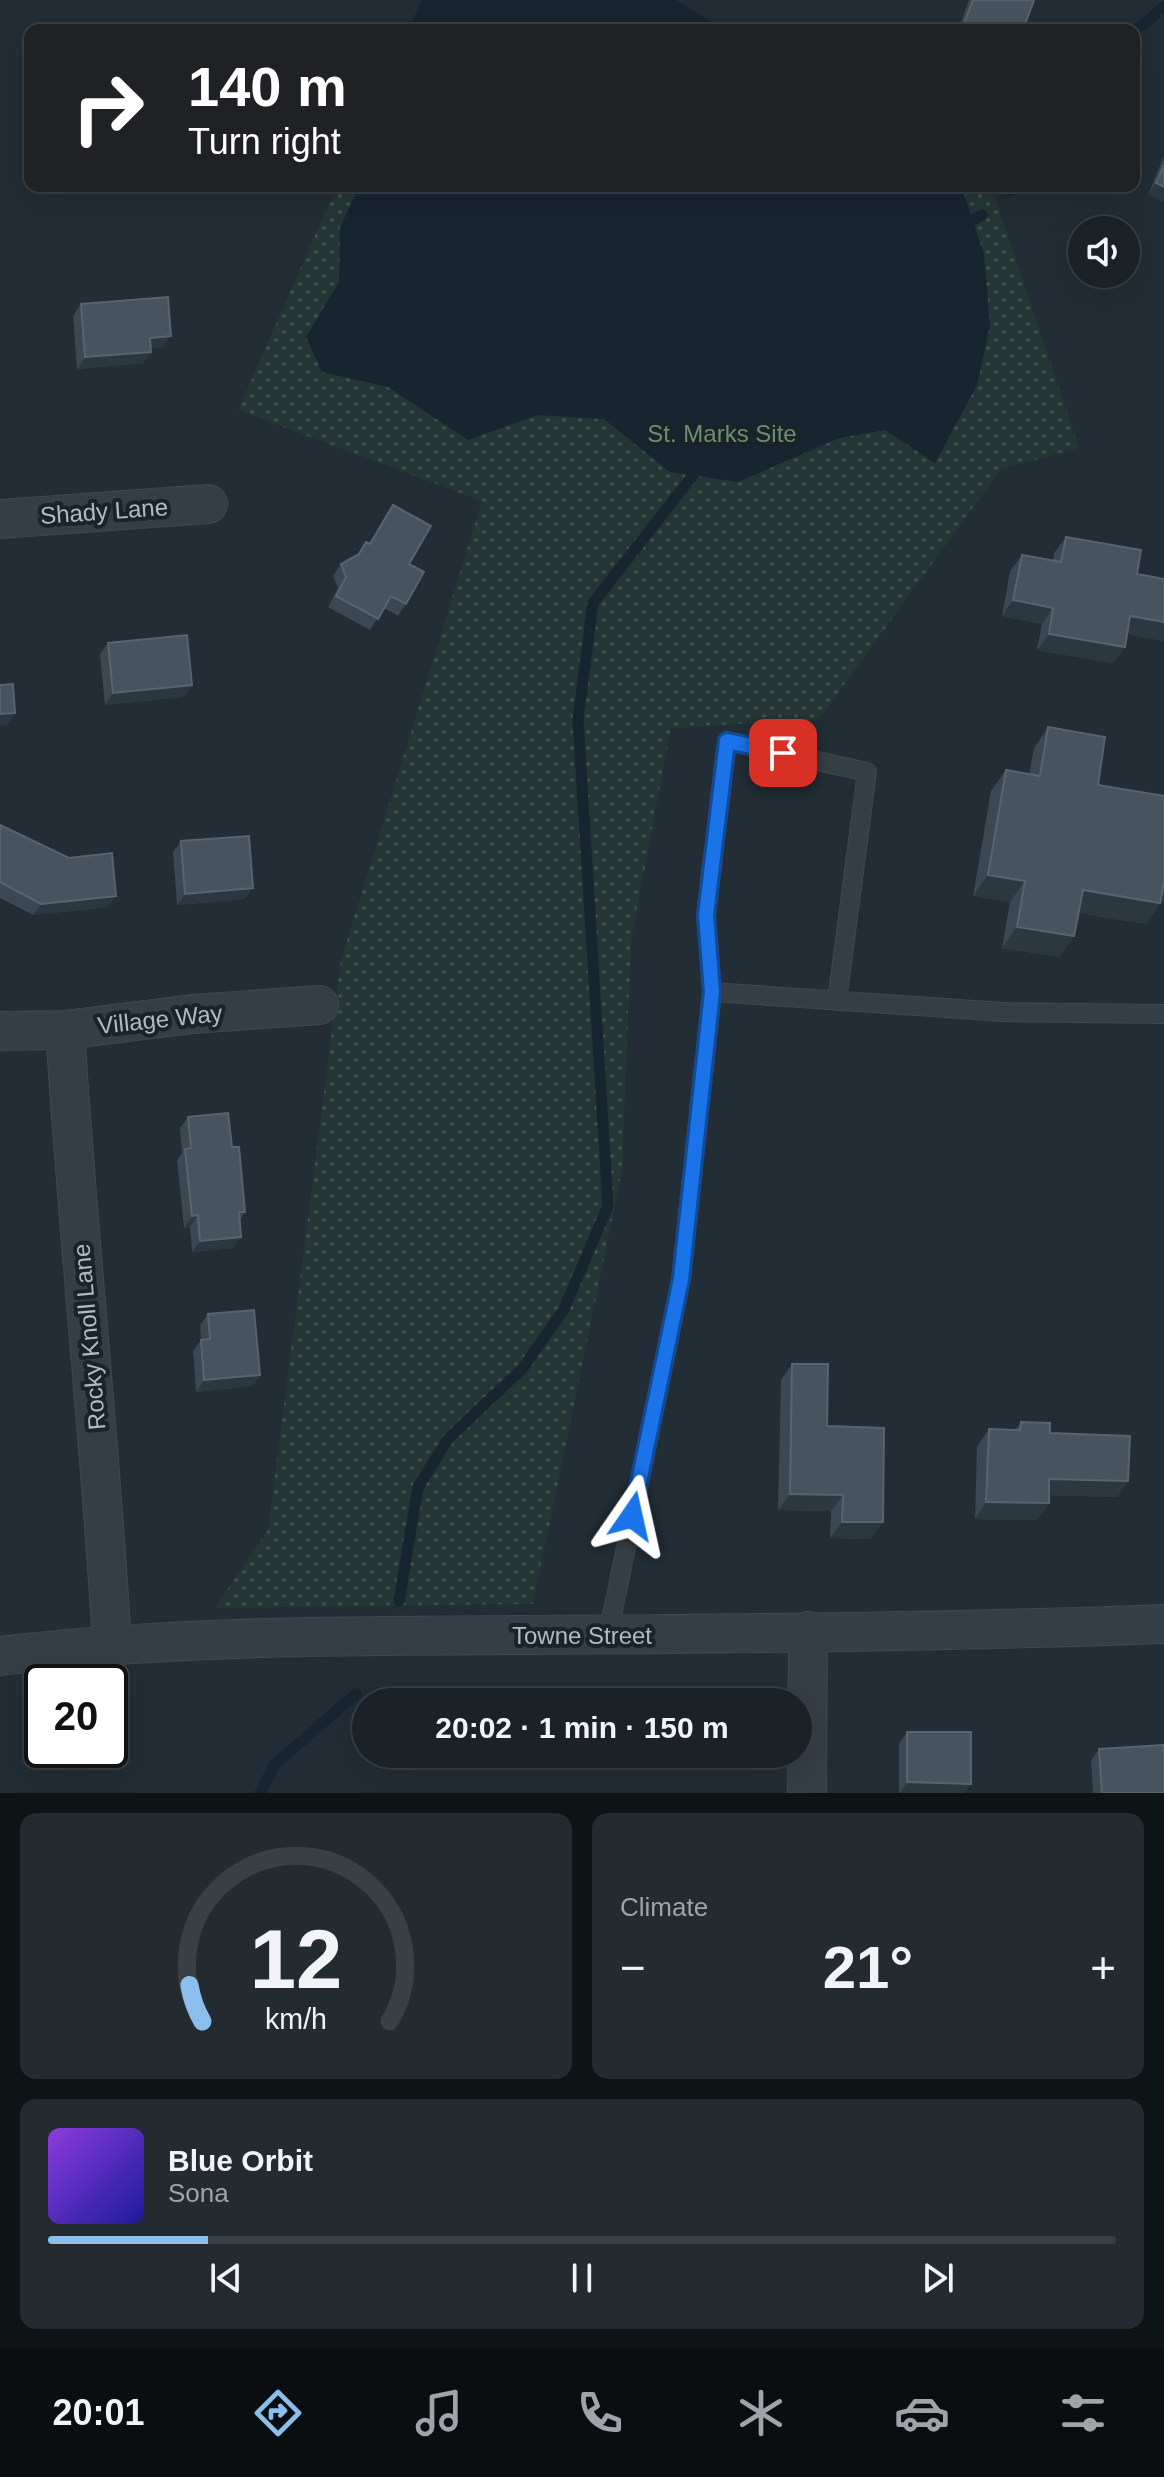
<!DOCTYPE html>
<html lang="en">
<head>
<meta charset="utf-8">
<style>
  :root { --surface:#1a2228; --page:#232a30; --text:#f1f3f6; --muted:#9fa4a8; --line:#383f45; --accent:#8cbeeb }
  body { margin:0; font-family:Arial,sans-serif; background:var(--page); color:var(--text); height:100vh; display:flex; flex-direction:column; font-size:30px; white-space:nowrap }
  * { box-sizing:border-box; margin:0 }
  p { font-size:26px; color:var(--muted) }
  .icon { flex:none; width:44px; height:44px; fill:none; stroke:currentColor; stroke-width:2; stroke-linecap:round; stroke-linejoin:round }
  .map { position:relative; height:1793px; overflow:hidden }
  .sheet { display:flex; flex-direction:column; gap:20px; padding:20px; background:#0e1316; flex:1 }
  .sheet>* { flex:none }
  .top-card { position:absolute; left:24px; top:24px; width:1116px; height:168px; border-radius:16px; box-shadow:0 8px 32px #0002,0 0 0 2px var(--line); background:#202124; color:#fff; overflow:hidden }
  .controls { position:absolute; left:1068px; top:216px; display:grid; gap:16px }
  .controls a { display:grid; place-items:center; width:72px; height:72px; border-radius:50%; background:var(--surface); box-shadow:0 8px 32px #0002,0 0 0 2px var(--line); font-size:40px }
  .speed { position:absolute; left:24px; top:1664px; display:flex; gap:16px; font-size:40px; font-weight:700; text-align:center }
  .speed>* { display:grid; place-content:center; width:104px; height:104px; border-radius:50%; background:var(--surface); box-shadow:0 8px 32px #0002,0 0 0 2px var(--line); line-height:1 }
  .speed .limit { border:4px solid #111; border-radius:12px; background:#fff; color:#111 }
  .pin { position:absolute; display:grid; place-items:center; width:68px; height:68px; color:#fff; margin:-34px; border-radius:16px; box-shadow:0 4px 12px #0006 }
  .me { position:absolute; width:88px; margin:-44px; rotate:11deg; stroke-linejoin:round; filter:drop-shadow(0 0 6px #0008) }
  .turn { display:flex; align-items:center; gap:28px; height:168px; padding:0 32px; font-size:36px }
  .turn .icon { width:104px; height:104px; stroke-width:2.5 }
  .turn b { display:block; font-size:56px; line-height:68px }
  .big { font-size:60px; font-weight:700; line-height:1.1 }
  .sheet .card { flex:1; display:flex; flex-direction:column; justify-content:center; gap:12px; min-width:0; padding:0 28px; border-radius:16px; background:var(--page) }
  .sheet .dial { align-items:center; gap:0 }
  .dial svg { height:208px; overflow:visible; fill:none; stroke:var(--line); stroke-width:7; stroke-linecap:round; text-anchor:middle }
  .dial text { fill:var(--text); stroke:none }
  .song { display:flex; align-items:center; gap:24px }
  .cover { width:96px; height:96px; border-radius:12px; background:linear-gradient(135deg,hsl(270 70% 55%),hsl(240 70% 35%)) }
  .played { height:8px; border-radius:4px; background:linear-gradient(90deg,var(--accent) 15%,var(--line) 15%) }
  .keys { display:flex; justify-content:space-around; direction:ltr }
  .heat { display:flex; justify-content:space-between; align-items:center; font-size:44px; direction:ltr }
  .sheet .tiles { flex:1; display:grid; gap:20px; grid-template-columns:1fr 1fr }
  .card:last-child { grid-column:span 2 }
  .trip { position:absolute; left:352px; top:1688px; width:460px; height:80px; border-radius:40px; background:var(--surface); box-shadow:0 8px 32px #0002,0 0 0 2px var(--line); font-weight:700; line-height:80px; text-align:center }
  .menu { display:flex; height:128px; justify-content:space-around; align-items:center; background:#0a0e10; color:var(--muted) }
  .menu .icon { width:56px; height:56px }
  .menu .active { color:var(--accent) }
  .menu b { font-size:36px; color:var(--text) }
  .map>svg:first-child { display:block }
</style>
</head>
<body>
<div class="map">
<svg width="1164" height="1793" viewBox="0 0 1164 1793">
  <defs>
    <pattern id="park-dots" width="8" height="8" patternUnits="userSpaceOnUse" patternTransform="scale(2)"><rect width="8" height="8" fill="#243635"/><path d="M2 2h.1M6 6h.1" fill="none" stroke="#415151" stroke-width="1.8" stroke-linecap="round"/></pattern>
  </defs>
  <rect width="100%" height="100%" fill="#222d35"/>
  <polygon fill="url(#park-dots)" points="337,186 991,186 1079,448 1001,469 819,719 671,728 631,941 622,1171 533,1604 215,1608 268,1530 341,960 482,501 238,410"/>
  <g fill="#172531">
    <polygon points="422,0 676,0 725,30 408,30"/>
    <polygon points="359,186 953,186 964,194 984,254 990,326 977,385 935,463 885,430 839,438 738,482 670,472 604,419 537,415 468,440 388,387 322,372 306,337 339,282 340,228"/>
  </g>
  <g fill="none" stroke-linecap="round" stroke-linejoin="round">
    <g stroke="#172531" stroke-width="11">
      <polyline points="1134,32 1164,7"/>
      <polyline points="1010,190 1014,186"/>
      <polyline points="962,226 982,215"/>
      <polyline points="399,1601 418,1487 448,1439 523,1368 564,1309 608,1206 578,719 593,603 701,465"/>
      <polyline points="260,1793 275,1764 356,1694"/>
    </g>
    <g stroke="#3f474f" stroke-width="20">
      <g id="service">
        <polyline points="712,992 1004,1012 1164,1014"/>
        <polyline points="608,1635 681,1279 712,992 706,915 727,741 867,772 837,1001"/>
      </g>
    </g>
    <g stroke="#3f474f" stroke-width="40">
      <g id="minor">
        <polyline points="0,519 208,504"/>
        <path d="M 65,1030 C 78,1235 100,1439 112,1644"/>
        <polyline points="0,1031 65,1030 193,1014 319,1005"/>
        <path d="M 0,1656 C 177,1635 353,1636 530,1635 C 742,1634 953,1632 1164,1624"/>
        <polyline points="807,1793 808,1631"/>
      </g>
    </g>
    <use href="#service" stroke="#353e45" stroke-width="18"/>
    <use href="#minor" stroke="#353e45" stroke-width="38"/>
  </g>
  <g fill="#3b4851">
    <polygon points="969,0 1034,0 1023,30 958,30"/>
    <polygon points="1164,156 1164,201 1148,195"/>
    <polygon points="81,304 163,347 151,348 151,352 143,363 77,369 73,316"/>
    <polygon points="393,505 409,564 406,604 398,616 384,608 370,630 328,607 338,588 333,576 341,564 357,555 366,542 369,544"/>
    <polygon points="1066,537 1127,634 1125,647 1113,663 1037,650 1042,624 1002,616 1010,571 1022,555 1053,560 1054,553"/>
    <polygon points="108,643 192,685 184,697 105,705 100,654"/>
    <polygon points="1048,727 1098,785 1160,903 1146,924 1079,913 1060,957 1002,948 1010,902 973,896 991,791 1006,770 1029,774 1034,748"/>
    <polygon points="0,825 108,907 33,915 0,898"/>
    <polygon points="181,841 245,899 177,905 173,852"/>
    <polygon points="188,1117 232,1147 245,1212 240,1220 233,1248 192,1252 190,1227 184,1228 177,1160 182,1153 180,1128"/>
    <polygon points="208,1314 260,1375 252,1386 196,1392 193,1351 201,1340 200,1325"/>
    <polygon points="792,1364 827,1426 871,1539 830,1538 831,1511 778,1510 781,1380"/>
    <polygon points="1021,1422 1050,1433 1128,1481 1117,1497 1049,1495 1049,1503 1037,1520 975,1519 977,1446 989,1429 1015,1430"/>
    <polygon points="907,1732 971,1784 964,1793 899,1793 899,1744"/>
    <polygon points="1099,1749 1164,1793 1093,1793 1091,1761"/>
  </g>
  <g fill="#2c3840">
    <polygon points="963,26 976,30 960,30"/>
    <polygon points="1156,183 1164,187 1164,201 1148,195"/>
    <polygon points="171,336 163,347 142,349 150,338"/>
    <polygon points="151,352 143,363 77,369 85,357"/>
    <polygon points="1013,600 1053,608 1042,624 1002,616"/>
    <polygon points="1130,616 1164,622 1164,641 1119,633"/>
    <polygon points="1049,634 1125,647 1113,663 1037,650"/>
    <polygon points="192,685 184,697 105,705 113,693"/>
    <polygon points="15,713 7,725 0,725 0,714"/>
    <polygon points="988,875 1025,881 1010,902 973,896"/>
    <polygon points="1164,881 1164,904 1159,903 1160,903 1146,924 1068,911 1083,890"/>
    <polygon points="253,888 245,899 177,905 185,894"/>
    <polygon points="116,896 108,907 33,915 41,904"/>
    <polygon points="1017,927 1074,936 1060,957 1002,948"/>
    <polygon points="198,1215 190,1227 184,1228 192,1216"/>
    <polygon points="241,1237 233,1248 192,1252 200,1241"/>
    <polygon points="260,1375 252,1386 196,1392 204,1380"/>
    <polygon points="1049,1479 1128,1481 1117,1497 1037,1495"/>
    <polygon points="790,1494 843,1495 831,1511 778,1510"/>
    <polygon points="986,1502 1049,1503 1037,1520 975,1519"/>
    <polygon points="842,1522 883,1522 871,1539 830,1538"/>
    <polygon points="907,1782 971,1784 964,1793 900,1793"/>
  </g>
  <g fill="#47545d" stroke="#58646d" stroke-width="2">
    <polygon points="973,0 1034,0 1023,30 976,30 963,26"/>
    <polygon points="1164,165 1164,187 1156,183"/>
    <polygon points="168,297 171,336 150,338 151,352 85,357 81,304"/>
    <polygon points="393,505 431,526 409,564 424,572 406,604 391,596 378,619 336,596 346,577 341,564 359,554 366,542 370,544"/>
    <polygon points="1066,537 1141,550 1137,574 1164,579 1164,622 1130,616 1125,647 1049,634 1053,608 1013,600 1022,555 1061,562"/>
    <polygon points="187,635 192,685 113,693 108,643"/>
    <polygon points="13,684 15,713 0,714 0,685"/>
    <polygon points="1048,727 1105,737 1098,785 1164,796 1164,883 1160,903 1083,890 1074,936 1017,927 1025,881 988,875 1006,770 1040,776"/>
    <polygon points="0,825 69,858 112,853 116,896 41,904 0,882"/>
    <polygon points="249,836 253,888 185,894 181,841"/>
    <polygon points="228,1113 232,1147 239,1147 245,1212 239,1212 241,1237 200,1241 198,1215 192,1216 185,1149 191,1148 188,1117"/>
    <polygon points="254,1310 260,1375 204,1380 201,1340 210,1339 208,1314"/>
    <polygon points="792,1364 828,1364 827,1426 884,1428 883,1522 842,1522 843,1495 790,1494"/>
    <polygon points="1021,1422 1050,1423 1050,1433 1130,1436 1128,1481 1049,1479 1049,1503 986,1502 989,1429 1020,1430"/>
    <polygon points="907,1732 971,1732 971,1784 907,1782"/>
    <polygon points="1164,1745 1164,1793 1102,1793 1099,1749"/>
  </g>
  <g fill="none" stroke-linecap="round" stroke-linejoin="round">
    <g stroke="#114b97" stroke-width="20">
      <polyline id="route" points="632,1516 681,1279 712,992 706,915 727,741 783,753"/>
    </g>
    <use href="#route" stroke="#1a73e8" stroke-width="14"/>
  </g>
  <g text-anchor="middle" dominant-baseline="central" stroke-width="8" stroke-linejoin="round" paint-order="stroke">
    <g font-size="24" fill="#6a906d" stroke="#1b232a">
      <text x="722" y="433">St. Marks Site</text>
    </g>
    <g font-size="24" fill="#b0bac2" stroke="#1b232a">
      <text transform="translate(104 511) rotate(-4)">Shady Lane</text>
      <text transform="translate(160 1019) rotate(-6)">Village Way</text>
      <text transform="translate(89 1337) rotate(-95)">Rocky Knoll Lane</text>
      <text x="582" y="1635">Towne Street</text>
    </g>
  </g>
</svg>
<div class="controls">
<a><svg class="icon" aria-label="sound" viewBox="0 0 24 24"><path d="M4 9h4l5-4v14l-5-4H4zM17 9q2 3 0 6"/></svg></a>
</div>
<div class="speed"><div class="limit">20</div></div>
<div class="pin" style="left:783px;top:753px;background:#d93025"><svg class="icon" aria-label="arrive" viewBox="0 0 24 24"><path d="M6 21V4h12l-3 4 3 4H6"/></svg></div>
<svg class="me" style="left:632px;top:1516px" viewBox="-20 -20 40 40"><path d="M0-17L14 15 0 8-14 15z" fill="#1a73e8" stroke="#fff" stroke-width="4"/></svg>
<div class="trip">20:02 · 1 min · 150 m</div>
<div class="top-card">
<div class="turn"><svg class="icon" aria-label="right" viewBox="0 0 24 24"><path d="M7 20v-9h11M14 6l5 5-5 5"/></svg><div><b>140 m</b>Turn right</div></div>
</div>
</div>
<section class="sheet">
<div class="tiles">
<div class="card dial"><svg viewBox="0 0 100 80">
<path d="M14 69A42 42 0 1 1 86 69"/>
<path d="M14 69A42 42 0 0 1 9 55" stroke="#8cbeeb"/>
<text x="50" y="56" font-size="32" font-weight="700">12</text>
<text x="50" y="72" font-size="11">km/h</text>
</svg></div>
<div class="card"><p>Climate</p>
<div class="heat"><a>−</a><b class="big">21°</b><a>+</a></div>
</div>
<div class="card">
<div class="song"><i class="cover"></i><div><b>Blue Orbit</b><p>Sona</p></div></div>
<div class="played"></div>
<div class="keys"><svg class="icon" aria-label="previous" viewBox="0 0 24 24"><path d="M18 5L8 12l10 7zM5 5v14"/></svg><svg class="icon" aria-label="pause" viewBox="0 0 24 24"><path d="M8 5v14M16 5v14"/></svg><svg class="icon" aria-label="next" viewBox="0 0 24 24"><path d="M6 5l10 7-10 7zM19 5v14"/></svg></div>
</div>
</div>
</section>
<nav class="menu">
<b>20:01</b>
<svg class="icon active" aria-label="directions" viewBox="0 0 24 24"><path d="M12 3l9 9-9 9-9-9zM9 14v-3h6M13 9l2 2-2 2"/></svg>
<svg class="icon" aria-label="music" viewBox="0 0 24 24"><path d="M9 18V5l10-2v13"/><circle cx="6" cy="18" r="3"/><circle cx="16" cy="16" r="3"/></svg>
<svg class="icon" aria-label="phone" viewBox="0 0 24 24"><path d="M5 4h4l2 5-3 2q2 4 5 5l2-3 5 2v4C11 20 4 13 5 4z"/></svg>
<svg class="icon" aria-label="climate" viewBox="0 0 24 24"><path d="M12 3v18M4 7l16 10M4 17L20 7"/></svg>
<svg class="icon" aria-label="car" viewBox="0 0 24 24"><path d="M5 17H2v-5l4-1 3-4h7l3 4 3 1v5h-3M9 17h6M6 11h13"/><circle cx="7" cy="17" r="2"/><circle cx="17" cy="17" r="2"/></svg>
<svg class="icon" aria-label="filters" viewBox="0 0 24 24"><path d="M4 7h16M4 17h16"/><circle cx="9" cy="7" r="2"/><circle cx="15" cy="17" r="2"/></svg>
</nav>
</body>
</html>
